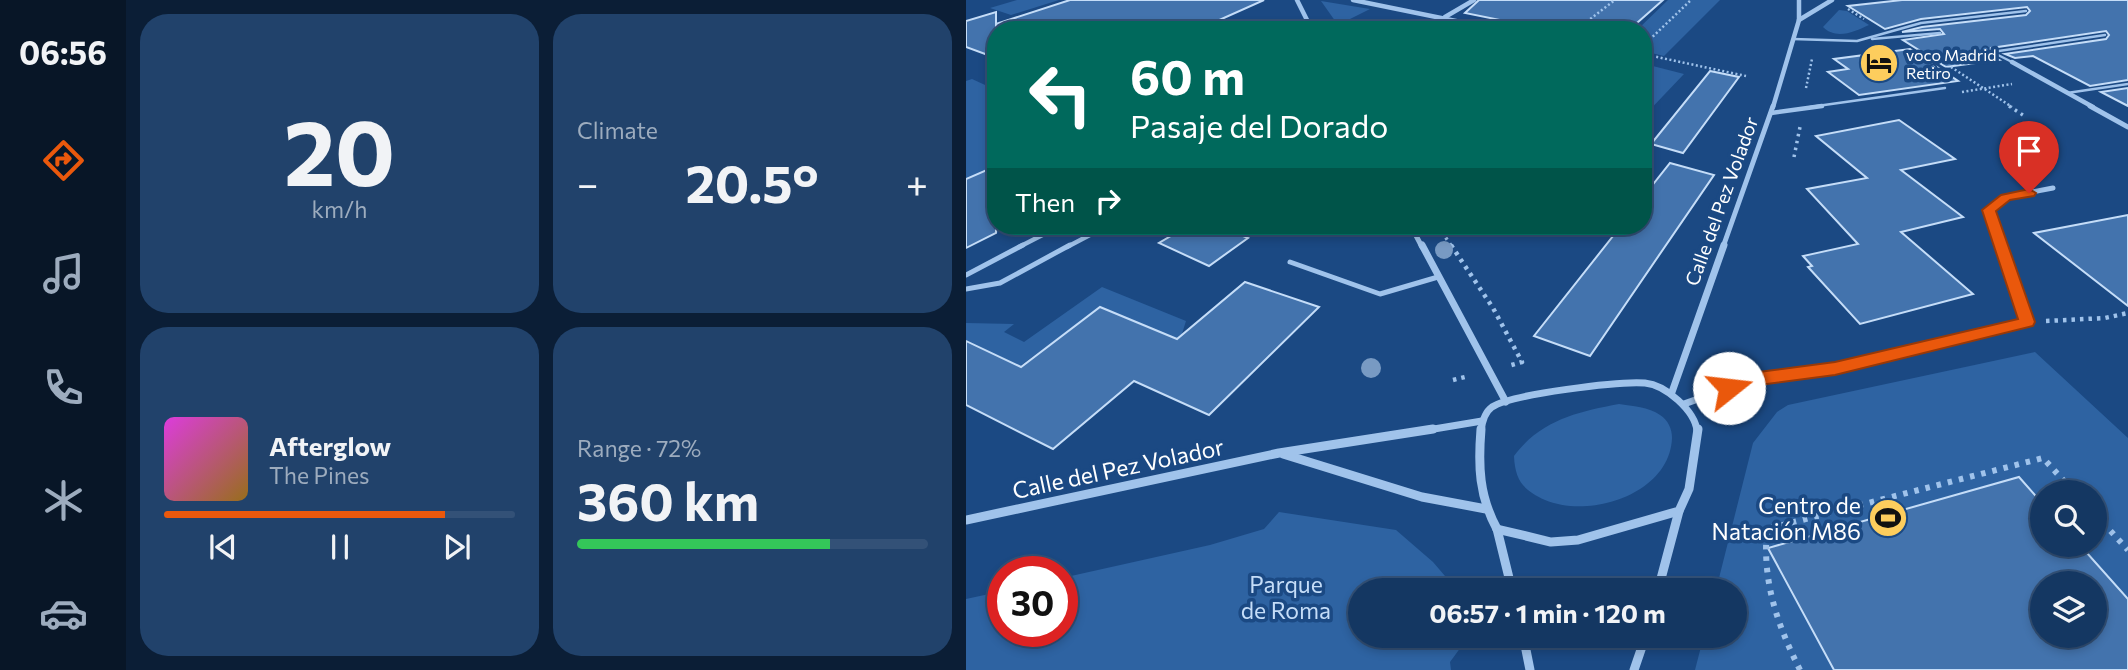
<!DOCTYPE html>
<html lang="en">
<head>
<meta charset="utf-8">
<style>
  :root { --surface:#143762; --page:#21426b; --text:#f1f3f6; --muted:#9dacbe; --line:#335177; --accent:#ea580c }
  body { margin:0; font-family:Commissioner,sans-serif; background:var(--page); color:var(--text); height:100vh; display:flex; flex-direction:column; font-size:26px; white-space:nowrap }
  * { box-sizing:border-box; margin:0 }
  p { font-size:23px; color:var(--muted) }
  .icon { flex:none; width:38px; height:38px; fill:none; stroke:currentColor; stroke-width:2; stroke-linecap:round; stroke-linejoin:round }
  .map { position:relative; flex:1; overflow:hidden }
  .panel { display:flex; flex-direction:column; gap:14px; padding:14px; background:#0b1e36; width:840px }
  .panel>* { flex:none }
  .top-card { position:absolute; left:21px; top:21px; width:665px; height:214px; border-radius:28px; box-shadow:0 4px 10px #0003,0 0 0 2px var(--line); background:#00695c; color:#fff; overflow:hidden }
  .buttons { position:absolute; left:1064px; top:480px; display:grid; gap:14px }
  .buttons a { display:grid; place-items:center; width:77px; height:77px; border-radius:50%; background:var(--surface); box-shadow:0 4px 10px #0003,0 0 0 2px var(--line); font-size:35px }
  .speed { position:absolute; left:21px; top:556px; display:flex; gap:14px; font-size:35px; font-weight:700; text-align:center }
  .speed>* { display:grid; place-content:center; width:91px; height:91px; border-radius:50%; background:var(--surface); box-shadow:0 4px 10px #0003,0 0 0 2px var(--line); line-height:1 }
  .speed .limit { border:10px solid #d22; background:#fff; color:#111 }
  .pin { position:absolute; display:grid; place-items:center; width:60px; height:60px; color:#fff; margin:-72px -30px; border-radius:50% 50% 50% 0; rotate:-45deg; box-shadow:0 0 7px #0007 }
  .pin .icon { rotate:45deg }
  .me { position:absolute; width:77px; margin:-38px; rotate:74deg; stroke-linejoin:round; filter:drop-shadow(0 0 5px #0008) }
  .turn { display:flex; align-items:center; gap:24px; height:147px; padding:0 28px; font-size:32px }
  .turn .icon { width:91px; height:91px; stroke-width:2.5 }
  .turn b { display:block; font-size:49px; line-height:60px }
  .then { display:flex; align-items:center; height:66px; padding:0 28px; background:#0003; gap:14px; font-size:26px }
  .big { font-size:52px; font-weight:700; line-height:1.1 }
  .panel .widget { flex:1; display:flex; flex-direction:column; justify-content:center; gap:10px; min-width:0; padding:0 24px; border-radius:28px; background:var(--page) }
  .panel .dial { align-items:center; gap:0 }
  .dial b { font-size:91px; line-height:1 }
  .song { display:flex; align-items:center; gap:21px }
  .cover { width:84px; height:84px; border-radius:10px; background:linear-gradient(135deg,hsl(300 70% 55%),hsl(40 70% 35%)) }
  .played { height:7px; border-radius:4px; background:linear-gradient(90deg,var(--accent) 80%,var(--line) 80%) }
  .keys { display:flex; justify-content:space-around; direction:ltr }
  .heat { display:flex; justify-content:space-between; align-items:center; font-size:38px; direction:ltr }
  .charge { height:10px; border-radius:5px; background:linear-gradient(90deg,#34c759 72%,var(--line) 0) }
  .panel .tiles { flex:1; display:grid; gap:14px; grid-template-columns:repeat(2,1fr) }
  .trip { position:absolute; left:382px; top:578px; width:399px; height:70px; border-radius:35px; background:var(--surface); box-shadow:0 4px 10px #0003,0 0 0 2px var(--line); font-weight:700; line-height:70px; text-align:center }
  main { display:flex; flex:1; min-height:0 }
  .menu { display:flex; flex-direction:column; width:126px; justify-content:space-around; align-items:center; background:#081627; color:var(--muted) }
  .menu .icon { width:49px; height:49px }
  .menu .current { color:var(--accent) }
  .menu b { font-size:32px; color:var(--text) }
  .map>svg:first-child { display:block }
</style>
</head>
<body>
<main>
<nav class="menu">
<b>06:56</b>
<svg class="icon current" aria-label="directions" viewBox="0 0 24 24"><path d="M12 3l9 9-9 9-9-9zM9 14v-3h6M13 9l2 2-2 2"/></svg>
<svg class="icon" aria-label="music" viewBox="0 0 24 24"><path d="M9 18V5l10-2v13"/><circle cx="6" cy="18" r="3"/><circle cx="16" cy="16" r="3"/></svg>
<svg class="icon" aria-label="phone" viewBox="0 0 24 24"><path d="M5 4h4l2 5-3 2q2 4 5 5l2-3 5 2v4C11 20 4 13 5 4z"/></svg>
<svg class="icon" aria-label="climate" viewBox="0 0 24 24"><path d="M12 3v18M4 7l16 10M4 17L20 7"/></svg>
<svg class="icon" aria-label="car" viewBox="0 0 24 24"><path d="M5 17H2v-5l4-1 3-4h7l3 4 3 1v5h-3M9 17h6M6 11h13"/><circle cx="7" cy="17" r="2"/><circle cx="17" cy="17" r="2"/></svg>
</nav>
<section class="panel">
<div class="tiles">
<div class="widget dial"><b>20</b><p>km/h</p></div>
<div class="widget"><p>Climate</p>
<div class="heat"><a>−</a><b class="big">20.5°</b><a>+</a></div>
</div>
<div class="widget">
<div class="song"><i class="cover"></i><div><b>Afterglow</b><p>The Pines</p></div></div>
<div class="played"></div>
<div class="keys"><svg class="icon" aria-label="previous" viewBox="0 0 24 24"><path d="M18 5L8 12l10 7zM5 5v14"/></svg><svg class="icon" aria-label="pause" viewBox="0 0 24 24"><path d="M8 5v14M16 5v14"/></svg><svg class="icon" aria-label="next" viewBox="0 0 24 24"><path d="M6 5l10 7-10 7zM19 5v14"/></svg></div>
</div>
<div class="widget"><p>Range · 72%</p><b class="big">360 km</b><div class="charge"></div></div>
</div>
</section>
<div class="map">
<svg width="1162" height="670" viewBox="0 0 1162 670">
  <rect width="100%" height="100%" fill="#1b4983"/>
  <g fill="#2e63a2" fill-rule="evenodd">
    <polygon points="51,0 93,0 45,15 24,8"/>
    <polygon points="702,0 754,0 698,56 677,51 677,30 671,30"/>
    <polygon points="355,1 404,9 372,25"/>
    <path d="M 873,10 L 881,11 L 903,25 C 888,32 870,40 857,27 Z"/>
    <polygon points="679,64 718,74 677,117 677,65"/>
    <polygon points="6,79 30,90 30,226 45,226 0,248 0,81"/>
    <polygon points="136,287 220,321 214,340 134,307 54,366 0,341 0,323 48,324 38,332 58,342"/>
    <path d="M 1069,352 L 1162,438 L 1162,670 L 729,670 L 738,635 L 768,635 L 768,590 L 750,590 L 787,443 L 811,412 L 822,405 ZM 1076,492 L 1129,492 L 1129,544 L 1076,544 ZM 1076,583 L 1129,583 L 1129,635 L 1076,635 Z"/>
    <path d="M 653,404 C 666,406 683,407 694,415 C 702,420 706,429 706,438 C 704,494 624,519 579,500 C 557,490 549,480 548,456 C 575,420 611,412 653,404 Z"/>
    <polygon points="313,512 430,530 467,562 491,590 394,590 394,635 493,635 495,647 484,662 485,670 0,670 0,599 37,591 37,632 96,632 96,578 244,545 298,529"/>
  </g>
  <g fill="#4373ad" stroke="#c5ddf8" stroke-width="2" fill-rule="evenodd">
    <polygon points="104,0 298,0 231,30 31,30 30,24"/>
    <polygon points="513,0 697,0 663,30 583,30 499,13"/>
    <polygon points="936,0 1162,0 1162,80 1124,86 1067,56 1049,58 1039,54 1140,39 1143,35 1140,31 1025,48 1022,54 1033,60 980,67 937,40 978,34 974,29 936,32 956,27 1060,15 1064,11 1061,7 955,19 919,29 882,6"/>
    <polygon points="30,12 30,58 0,47 0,21"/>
    <polygon points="944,49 992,81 893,95 862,72 882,69 868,59"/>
    <polygon points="744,71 773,77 717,153 685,144"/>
    <polygon points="1162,88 1162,106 1135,92"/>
    <polygon points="933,120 989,159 935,170 997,217 935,232 1007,294 894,324 842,267 846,266 837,256 892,244 841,189 901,178 850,136"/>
    <polygon points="704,163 748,175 624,356 568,336 655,226 677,226 677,197"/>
    <polygon points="30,166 30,233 0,248 0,179"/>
    <polygon points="1162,215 1162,306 1068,233"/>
    <polygon points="222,226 252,226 282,238 243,266 193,243"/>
    <polygon points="279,282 353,307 243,415 168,381 87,449 0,405 0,341 55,367 134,307 211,339"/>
    <path d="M 1053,477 L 1076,503 L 1076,544 L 1113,544 L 1162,599 L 1162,670 L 868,670 L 802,548 ZM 1076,583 L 1129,583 L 1129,635 L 1076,635 Z"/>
  </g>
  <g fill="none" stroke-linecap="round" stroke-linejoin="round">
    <g stroke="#a0c3eb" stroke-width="2.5" stroke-dasharray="2 2.5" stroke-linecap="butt">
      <polyline points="882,9 898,19"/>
      <polyline points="610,30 649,0"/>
      <polyline points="677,46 725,0"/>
      <polyline points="677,54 780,76"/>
      <polyline points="985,67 1046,107"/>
      <polyline points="840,88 846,59"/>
      <polyline points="996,92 1046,84"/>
    </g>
    <g stroke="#a0c3eb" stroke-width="3.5" stroke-dasharray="2.5 4.5" stroke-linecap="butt">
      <polyline points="1043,106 1060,117"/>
      <polyline points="828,157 834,127"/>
      <polyline points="472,226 486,247"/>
    </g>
    <g stroke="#a0c3eb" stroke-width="4.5" stroke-dasharray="3.5 5" stroke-linecap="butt">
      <polyline points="485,245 527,308 556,362 542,366"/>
      <polyline points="1080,321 1139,318 1162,313"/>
      <polyline points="487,380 503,376"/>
    </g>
    <g stroke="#a0c3eb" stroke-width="6" stroke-dasharray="4.5 7" stroke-linecap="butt">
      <polyline points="1129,514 1162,550"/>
      <path d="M 834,670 C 811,624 796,581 801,529 L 1077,458 L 1108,492"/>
    </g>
    <g stroke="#a0c3eb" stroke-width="2.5">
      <polyline points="827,39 891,41 955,23 1060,11"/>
      <polyline points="906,39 974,33"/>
      <polyline points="1046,62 1026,52 1139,35"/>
      <polyline points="1101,93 1162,84"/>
      <polyline points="844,107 979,88"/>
    </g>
    <g stroke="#a0c3eb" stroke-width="4.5">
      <polyline points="805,113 856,106"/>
      <polyline points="53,247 94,226"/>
      <polyline points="101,247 141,226"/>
    </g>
    <g stroke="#a0c3eb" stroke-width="5">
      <polyline points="324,262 414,294 472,277"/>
      <polyline points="0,275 57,245"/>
      <polyline points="0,289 34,283 104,245"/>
    </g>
    <g stroke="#a0c3eb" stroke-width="4.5">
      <polyline points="331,0 346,30"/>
      <polyline points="387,0 534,30"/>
      <polyline points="479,17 508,0"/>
      <polyline points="833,20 866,0"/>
      <polyline points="1046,62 1127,107"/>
      <polyline points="807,107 833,20 833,0"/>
    </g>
    <g stroke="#a0c3eb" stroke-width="5">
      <polyline points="1124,106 1162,127"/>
      <polyline points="445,226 456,247"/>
      <polyline points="757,247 807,106"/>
      <polyline points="1036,247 1023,210 1040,197 1087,188"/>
    </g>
    <g stroke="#a0c3eb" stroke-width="7">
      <polyline points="456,245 540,402"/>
      <polyline points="706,392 758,245"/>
      <polyline points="718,404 785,380 869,368 1061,322 1035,245"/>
      <polyline points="456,431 516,421"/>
      <path d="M 515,431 C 516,423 519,412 526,407 C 546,394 654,381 679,383 C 700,385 729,411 731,431"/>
    </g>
    <g stroke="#a0c3eb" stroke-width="9">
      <path d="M 515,429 C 512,466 513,496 531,529"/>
      <polyline points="317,454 456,497 520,509"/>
      <polyline points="0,520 313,453 467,429"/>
      <polyline points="531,529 585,542 612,540 713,511 723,489 732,429"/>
      <polyline points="531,529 546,590"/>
      <polyline points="692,590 713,511"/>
      <polyline points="557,635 564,670"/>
      <polyline points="668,670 680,635"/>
    </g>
  </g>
  <g fill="#789ac3">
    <circle cx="478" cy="250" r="9"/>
    <circle cx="405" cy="368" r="10"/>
  </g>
  <polygon fill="#ea580c" stroke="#983908" stroke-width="2" points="1063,189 1070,193 1068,196 1044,200 1030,211 1069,322 1067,326 869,375 786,386 763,395 757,393 754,388 757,383 785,373 869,362 1052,319 1016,210 1035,195"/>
  <defs>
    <g id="hotel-disc" transform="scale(2.0125)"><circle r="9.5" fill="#fdcd5d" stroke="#1b4983"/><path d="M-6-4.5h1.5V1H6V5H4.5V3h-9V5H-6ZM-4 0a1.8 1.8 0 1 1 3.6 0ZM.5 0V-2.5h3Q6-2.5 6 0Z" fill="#111"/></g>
    <g id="stadium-disc" transform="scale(2.0125)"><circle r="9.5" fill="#fdcd5d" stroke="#1b4983"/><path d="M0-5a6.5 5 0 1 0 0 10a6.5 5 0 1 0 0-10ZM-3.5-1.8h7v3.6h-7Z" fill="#111"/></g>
  </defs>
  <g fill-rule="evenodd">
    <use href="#hotel-disc" x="913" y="63"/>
    <use href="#stadium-disc" x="922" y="518"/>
  </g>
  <g text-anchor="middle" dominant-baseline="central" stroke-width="7" stroke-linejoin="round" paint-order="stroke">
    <g font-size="16" fill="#fff" stroke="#1b4983" text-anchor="start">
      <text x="940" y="54">voco Madrid<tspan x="940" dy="18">Retiro</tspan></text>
    </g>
    <g font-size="19" fill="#fff" stroke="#1b4983">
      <text transform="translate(755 201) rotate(-70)">Calle del Pez Volador</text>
    </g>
    <g font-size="23" fill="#fff" stroke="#1b4983">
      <text transform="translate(152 468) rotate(-12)">Calle del Pez Volador</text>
    </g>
    <g font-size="23" fill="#fff" stroke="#1b4983" text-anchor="end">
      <text x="895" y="505">Centro de<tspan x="895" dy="26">Natación M86</tspan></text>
    </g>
    <g font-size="23" fill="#c5ddf8" stroke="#1b4983">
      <text x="320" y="584">Parque<tspan x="320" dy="26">de Roma</tspan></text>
    </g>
  </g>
</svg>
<div class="buttons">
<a><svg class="icon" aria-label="search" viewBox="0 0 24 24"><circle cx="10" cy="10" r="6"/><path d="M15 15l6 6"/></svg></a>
<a><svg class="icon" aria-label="layers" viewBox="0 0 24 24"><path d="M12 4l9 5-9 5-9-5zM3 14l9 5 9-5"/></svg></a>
</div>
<div class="speed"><div class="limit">30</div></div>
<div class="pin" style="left:1063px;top:193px;background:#d93025"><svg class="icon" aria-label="arrive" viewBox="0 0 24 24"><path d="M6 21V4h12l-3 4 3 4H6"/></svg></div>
<svg class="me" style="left:763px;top:388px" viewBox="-20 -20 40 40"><circle r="19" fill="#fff"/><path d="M0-13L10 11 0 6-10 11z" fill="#ea580c"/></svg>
<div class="trip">06:57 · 1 min · 120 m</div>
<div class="top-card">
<div class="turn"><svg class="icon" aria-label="left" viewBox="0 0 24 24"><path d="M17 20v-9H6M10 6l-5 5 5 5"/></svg><div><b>60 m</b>Pasaje del Dorado</div></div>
<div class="then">Then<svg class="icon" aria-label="right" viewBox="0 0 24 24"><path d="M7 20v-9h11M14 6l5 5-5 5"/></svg></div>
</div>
</div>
</main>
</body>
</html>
